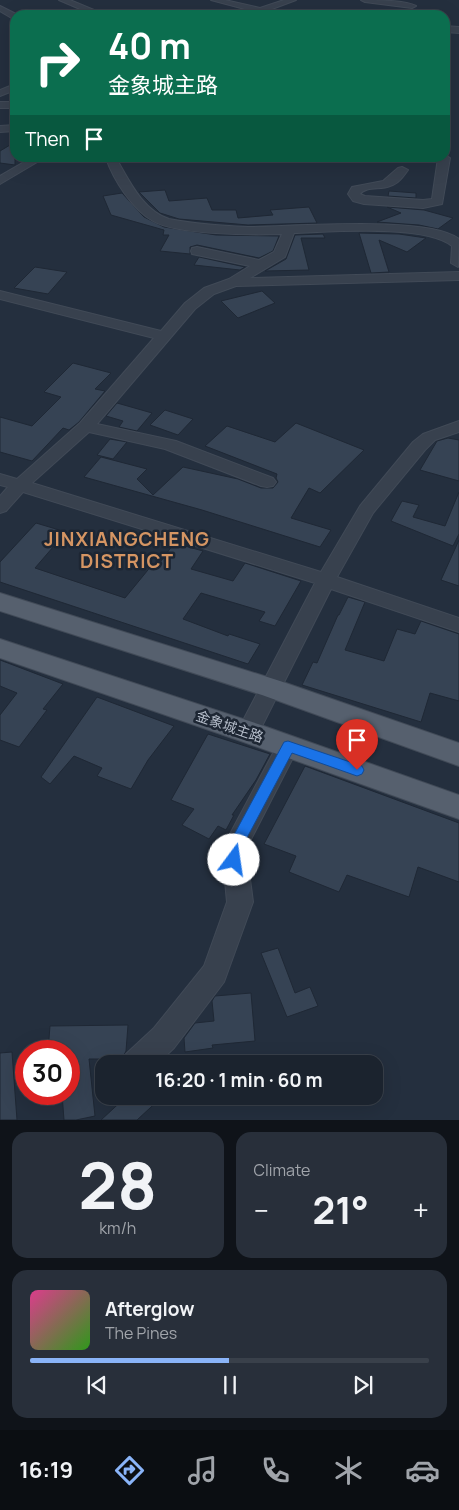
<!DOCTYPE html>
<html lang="en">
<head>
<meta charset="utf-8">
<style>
  :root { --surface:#1b232e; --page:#282f3a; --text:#f1f3f6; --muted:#a0a4aa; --line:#39404a; --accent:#8ab4f8 }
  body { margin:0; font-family:Manrope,"Noto Sans SC",sans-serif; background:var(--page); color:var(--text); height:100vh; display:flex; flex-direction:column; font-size:19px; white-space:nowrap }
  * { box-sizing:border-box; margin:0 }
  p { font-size:16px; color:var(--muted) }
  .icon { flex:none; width:28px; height:28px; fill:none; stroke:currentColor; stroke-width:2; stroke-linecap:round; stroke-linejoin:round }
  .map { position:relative; height:1120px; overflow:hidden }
  .sheet { display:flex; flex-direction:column; gap:12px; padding:12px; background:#0f1319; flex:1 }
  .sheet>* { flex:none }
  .hud { position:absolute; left:10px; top:10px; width:440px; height:152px; border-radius:15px; box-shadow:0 5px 20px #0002,0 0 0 1px var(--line); background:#0b6e4f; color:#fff; overflow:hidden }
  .speed { position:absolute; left:15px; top:1040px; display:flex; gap:10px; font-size:25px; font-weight:700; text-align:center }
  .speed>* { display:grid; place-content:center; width:65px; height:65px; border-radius:50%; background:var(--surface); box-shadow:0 5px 20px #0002,0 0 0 1px var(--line); line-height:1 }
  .speed .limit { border:8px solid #d22; background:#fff; color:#111 }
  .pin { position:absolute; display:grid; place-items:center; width:42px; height:42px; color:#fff; margin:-51px -21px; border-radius:50% 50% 50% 0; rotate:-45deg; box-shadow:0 0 5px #0007 }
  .pin .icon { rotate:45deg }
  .me { position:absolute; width:55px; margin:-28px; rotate:14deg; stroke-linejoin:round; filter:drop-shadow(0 0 4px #0008) }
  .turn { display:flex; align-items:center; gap:18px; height:105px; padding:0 15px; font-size:22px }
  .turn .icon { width:65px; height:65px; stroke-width:2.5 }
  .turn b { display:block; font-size:35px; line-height:42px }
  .then { display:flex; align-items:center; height:48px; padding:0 15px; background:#0003; gap:10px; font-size:19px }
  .big { font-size:38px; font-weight:700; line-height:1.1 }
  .sheet .tile { flex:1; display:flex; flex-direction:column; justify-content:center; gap:8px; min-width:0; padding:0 18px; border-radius:15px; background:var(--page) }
  .sheet .dial { align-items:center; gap:0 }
  .dial b { font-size:65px; line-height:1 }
  .song { display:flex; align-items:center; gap:15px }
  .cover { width:60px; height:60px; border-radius:8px; background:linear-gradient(135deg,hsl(330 70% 55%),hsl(110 70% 35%)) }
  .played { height:5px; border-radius:2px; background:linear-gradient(90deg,var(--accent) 50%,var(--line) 50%) }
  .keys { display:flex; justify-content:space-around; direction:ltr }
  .heat { display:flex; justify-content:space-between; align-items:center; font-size:28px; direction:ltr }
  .sheet .tiles { flex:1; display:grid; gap:12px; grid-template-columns:1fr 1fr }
  .tile:last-child { grid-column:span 2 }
  .trip { position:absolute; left:95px; top:1055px; width:288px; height:50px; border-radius:15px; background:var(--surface); box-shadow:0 5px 20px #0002,0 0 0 1px var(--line); font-weight:700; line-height:50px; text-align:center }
  .dock { display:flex; height:80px; justify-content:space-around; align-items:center; background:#0b0e12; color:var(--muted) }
  .dock .icon { width:35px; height:35px }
  .dock .active { color:var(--accent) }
  .dock b { font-size:22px; color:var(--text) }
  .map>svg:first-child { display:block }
</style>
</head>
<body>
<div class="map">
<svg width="459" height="1120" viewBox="0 0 459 1120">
  <rect width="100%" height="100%" fill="#242f3e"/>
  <g fill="#364354" stroke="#1f2835">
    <polygon points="15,142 15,165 0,163 0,151"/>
    <polygon points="165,190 169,201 207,198 212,210 236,210 238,218 273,215 270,210 309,207 317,223 248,225 179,219 160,213 139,192"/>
    <polygon points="389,191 416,193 416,198 388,196"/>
    <polygon points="122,193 144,217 164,227 216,235 279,236 273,251 259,258 197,245 190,247 190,254 160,251 169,235 163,235 164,230 111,215 103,196"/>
    <polygon points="387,207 424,210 453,218 438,229 419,225 377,222 401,213"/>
    <polygon points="359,233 399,234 426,238 407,252 379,240 389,272 371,273"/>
    <polygon points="323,234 325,238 301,238 309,270 265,271 286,259 295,235"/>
    <polygon points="199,257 245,267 240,270 194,265"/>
    <polygon points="35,267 67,272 48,294 14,288"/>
    <polygon points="262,291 275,303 238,318 221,301"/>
    <polygon points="73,363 111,373 95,389 105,391 79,422 69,430 63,428 32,461 0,452 0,417 32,426 61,397 44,392"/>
    <polygon points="117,403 152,413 137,431 119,427 123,421 106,416"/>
    <polygon points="165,410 193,419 178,435 150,425"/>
    <polygon points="296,423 364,450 320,493 309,488 291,518 331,530 320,547 202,510 84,477 101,457 147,469 137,479 153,495 183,467 238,479 261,488 273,488 278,482 276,478 277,474 205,446 227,426 275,442"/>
    <polygon points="448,438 459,440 459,481 420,470 437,441"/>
    <polygon points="110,439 127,442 113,459 97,455"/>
    <polygon points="459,492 459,534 453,546 391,521 402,501 419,505 413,517 445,526"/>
    <polygon points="36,523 66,532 35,568 125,598 152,565 157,567 174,543 203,551 191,569 233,581 245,563 301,581 275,626 259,621 265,612 201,593 183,619 228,636 229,634 260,644 248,664 0,582 0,562"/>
    <polygon points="459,540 459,586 441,580"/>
    <polygon points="348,597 365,602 345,650 384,661 397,629 415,634 421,621 459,634 459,701 430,693 421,722 302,685 313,662 317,663 338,615 339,615"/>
    <polygon points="0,660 63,684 43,709 47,710 19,747 0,740 0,715 17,693 0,686"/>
    <polygon points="97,697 174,726 148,760 131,789 97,776 102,768 74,756 50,784 41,777"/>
    <polygon points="208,734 270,754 256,780 232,815 234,815 226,830 218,826 209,839 182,825 194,809 171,800"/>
    <polygon points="305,766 459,823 459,882 418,867 409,897 347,875 339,892 289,872 296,856 264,844"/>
    <polygon points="278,948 295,993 310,987 318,1006 287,1017 261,953"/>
    <polygon points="251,993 255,1041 212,1045 213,1048 185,1052 184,1038 195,1023 214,1021 212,1001 215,996"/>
    <polygon points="128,1025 126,1051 122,1059 89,1059 95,1116 76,1120 64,1120 62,1094 69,1094 69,1051 48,1051 50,1026"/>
    <polygon points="12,1052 17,1120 0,1120 0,1053"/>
    <polygon points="127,1096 163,1096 137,1120 101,1120"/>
  </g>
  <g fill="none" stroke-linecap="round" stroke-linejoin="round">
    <g stroke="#414a57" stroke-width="2">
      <g id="minor">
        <polygon points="59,0 70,0 106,15 94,15"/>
        <polygon points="211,0 225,0 260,8 284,0 296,0 264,12 263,15 255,15 256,12"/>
        <path d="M 361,0 C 375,0 405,0 416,6 L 412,8 L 365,2 Z"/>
        <polygon points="0,6 18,15 15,15 15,20 0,11"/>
        <polygon points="147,11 161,13 162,15 148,15 146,13"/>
        <polygon points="445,26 459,27 459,33 445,32"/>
        <polygon points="15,84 15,90 0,96 0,90"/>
        <rect x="0" y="102" width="15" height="6"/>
        <polygon points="15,125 15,131 0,132 0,126"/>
        <polygon points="445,136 449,137 450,142 445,145"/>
        <path d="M 445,155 L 450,158 L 442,204 L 423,208 L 364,204 L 353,201 L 348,194 L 352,187 L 383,181 L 398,168 L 402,167 L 408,170 C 403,177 398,184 390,186 C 381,190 366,186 360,194 L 365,196 L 423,200 L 432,199 L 438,158 L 445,158 Z"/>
        <polygon points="31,158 44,158 0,184 0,176"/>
        <path d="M 106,158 L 116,158 C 129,180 142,210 169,219 C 195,224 222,226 248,227 C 293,227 428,215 459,239 L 458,267 L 451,263 L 452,246 C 425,224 330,232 294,233 L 285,257 L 250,278 L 459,272 L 459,280 L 236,286 L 214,294 L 195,309 L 97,424 L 176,441 L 273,478 L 276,482 L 273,486 L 267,487 L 261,486 L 165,449 L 89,432 L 32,483 L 321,572 L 360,506 L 413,442 L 423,434 L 459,421 L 459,432 L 435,440 L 425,450 L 373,513 L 337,577 L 459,618 L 459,632 L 331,589 L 256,738 L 248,741 L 240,738 L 237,732 L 315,583 L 23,492 L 6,511 L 0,513 L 0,496 L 8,487 L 0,485 L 0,474 L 17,479 L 80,423 L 154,338 L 0,299 L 0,291 L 161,331 L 185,303 L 204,288 L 229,279 L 250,266 L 192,254 L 191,251 L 192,248 L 197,247 L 259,260 L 274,252 L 282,234 C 253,235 177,235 153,221 C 132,209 113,179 106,158 Z"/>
        <polygon points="288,737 296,740 299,746 246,849 253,902 224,982 174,1048 157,1064 122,1064 126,1054 154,1028 204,966 227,902 222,849 280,740"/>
      </g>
    </g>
    <g stroke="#414a57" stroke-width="2">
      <g id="major">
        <polygon points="0,593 280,681 459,743 459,766 262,695 0,611"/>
        <polygon points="0,639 258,724 459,795 459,819 238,740 0,658"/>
      </g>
    </g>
    <use href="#minor" fill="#38414e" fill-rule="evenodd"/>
    <use href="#major" fill="#56606e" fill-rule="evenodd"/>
  </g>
  <polygon fill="#1a73e8" stroke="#114b97" points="288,741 362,766 364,770 362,774 357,776 292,753 241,849 242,860 240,865 234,866 229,865 227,849 229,844 284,742"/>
  <g text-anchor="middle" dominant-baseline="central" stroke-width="5" stroke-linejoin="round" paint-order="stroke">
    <g font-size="14" fill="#b4bcc9" stroke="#1d2633">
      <text transform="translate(230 726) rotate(19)">金象城主路</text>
    </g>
    <g font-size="19" font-weight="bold" letter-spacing="1" fill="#d59563" stroke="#1d2633">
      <text x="127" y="539">JINXIANGCHENG<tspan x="127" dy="22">DISTRICT</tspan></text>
    </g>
  </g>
</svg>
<div class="speed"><div class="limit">30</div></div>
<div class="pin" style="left:357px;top:770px;background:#d93025"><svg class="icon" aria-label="arrive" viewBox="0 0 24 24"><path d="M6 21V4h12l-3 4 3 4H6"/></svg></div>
<svg class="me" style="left:234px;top:860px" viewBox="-20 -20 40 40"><circle r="19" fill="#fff"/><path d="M0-13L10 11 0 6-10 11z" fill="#1a73e8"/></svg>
<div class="trip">16:20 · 1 min · 60 m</div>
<div class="hud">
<div class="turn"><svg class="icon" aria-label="right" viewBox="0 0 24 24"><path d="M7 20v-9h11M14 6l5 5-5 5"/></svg><div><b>40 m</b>金象城主路</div></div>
<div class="then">Then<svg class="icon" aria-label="arrive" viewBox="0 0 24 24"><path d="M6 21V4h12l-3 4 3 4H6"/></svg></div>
</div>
</div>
<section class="sheet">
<div class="tiles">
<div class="tile dial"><b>28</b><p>km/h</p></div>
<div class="tile"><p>Climate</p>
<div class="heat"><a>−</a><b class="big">21°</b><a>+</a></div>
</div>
<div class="tile">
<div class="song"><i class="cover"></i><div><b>Afterglow</b><p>The Pines</p></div></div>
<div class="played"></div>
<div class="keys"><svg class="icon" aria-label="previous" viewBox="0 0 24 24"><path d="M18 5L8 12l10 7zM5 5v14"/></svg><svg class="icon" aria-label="pause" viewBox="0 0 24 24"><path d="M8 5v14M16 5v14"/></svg><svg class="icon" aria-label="next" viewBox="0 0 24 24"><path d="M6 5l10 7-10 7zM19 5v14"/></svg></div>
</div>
</div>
</section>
<nav class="dock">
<b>16:19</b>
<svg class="icon active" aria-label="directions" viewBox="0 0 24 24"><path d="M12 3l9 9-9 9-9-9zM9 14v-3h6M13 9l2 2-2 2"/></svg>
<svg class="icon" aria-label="music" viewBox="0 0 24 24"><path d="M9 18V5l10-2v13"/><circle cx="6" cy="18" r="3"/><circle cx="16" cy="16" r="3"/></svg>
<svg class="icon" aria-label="phone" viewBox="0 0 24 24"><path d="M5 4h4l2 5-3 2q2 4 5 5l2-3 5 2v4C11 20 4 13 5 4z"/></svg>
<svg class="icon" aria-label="climate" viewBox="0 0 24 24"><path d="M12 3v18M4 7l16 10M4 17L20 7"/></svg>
<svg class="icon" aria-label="car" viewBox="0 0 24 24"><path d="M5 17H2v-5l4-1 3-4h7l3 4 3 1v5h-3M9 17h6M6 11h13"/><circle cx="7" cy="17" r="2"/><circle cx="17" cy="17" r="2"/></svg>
</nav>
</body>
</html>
